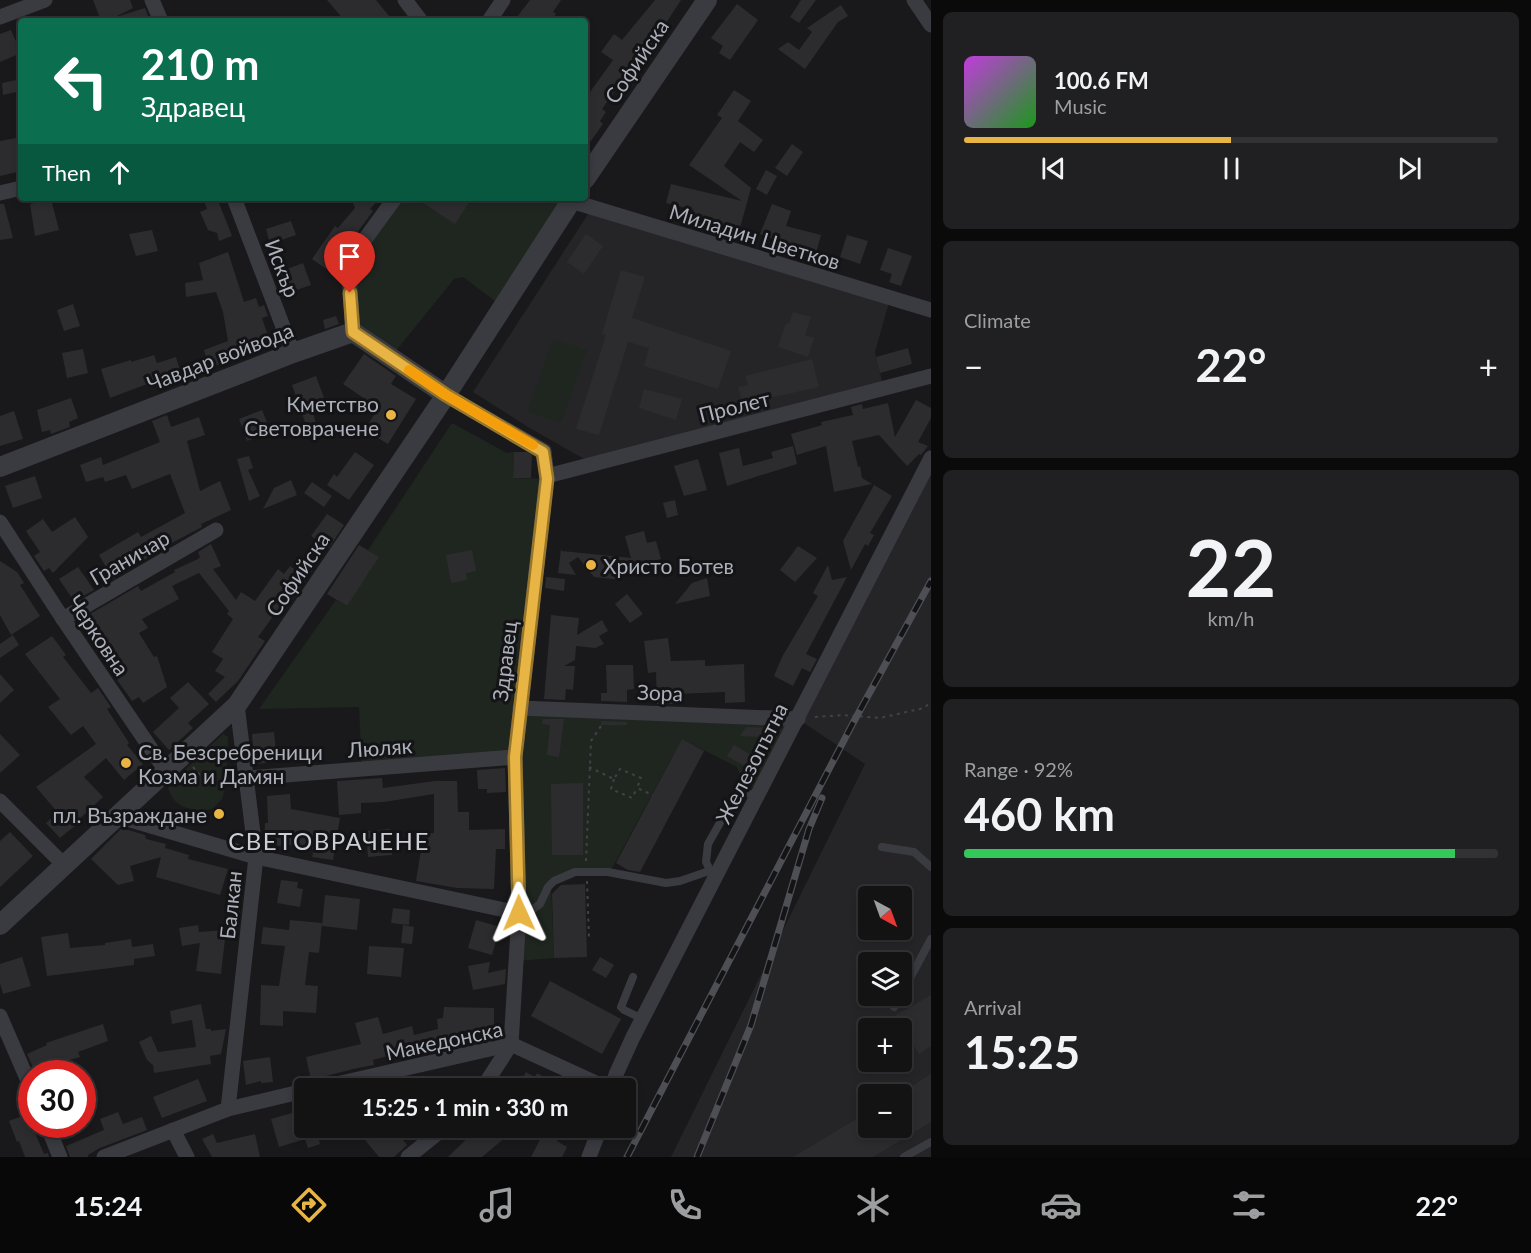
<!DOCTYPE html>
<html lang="en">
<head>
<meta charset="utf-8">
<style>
  :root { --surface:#131314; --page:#202022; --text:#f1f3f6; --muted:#9d9ea0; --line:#323234; --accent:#e8b544 }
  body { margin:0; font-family:Lato,sans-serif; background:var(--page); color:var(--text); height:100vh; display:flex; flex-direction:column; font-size:22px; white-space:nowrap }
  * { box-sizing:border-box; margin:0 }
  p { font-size:20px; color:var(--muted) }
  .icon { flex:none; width:33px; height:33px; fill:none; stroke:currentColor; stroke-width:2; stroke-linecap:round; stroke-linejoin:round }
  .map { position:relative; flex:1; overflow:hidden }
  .drawer { display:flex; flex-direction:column; gap:12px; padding:12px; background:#0a0a0b; width:600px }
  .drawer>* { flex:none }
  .hud { position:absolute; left:18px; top:18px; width:570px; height:183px; border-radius:6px; box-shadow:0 3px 9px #0003,0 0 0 2px var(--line); background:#0b6e4f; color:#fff; overflow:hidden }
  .needle { width:39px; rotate:139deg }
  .fabs { position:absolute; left:858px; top:886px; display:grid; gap:12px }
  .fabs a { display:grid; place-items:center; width:54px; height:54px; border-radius:6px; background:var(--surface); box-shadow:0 3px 9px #0003,0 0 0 2px var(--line); font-size:30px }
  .speed { position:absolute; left:18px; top:1060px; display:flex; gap:12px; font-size:30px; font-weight:700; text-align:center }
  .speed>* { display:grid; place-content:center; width:78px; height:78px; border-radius:50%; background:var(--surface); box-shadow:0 3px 9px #0003,0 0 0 2px var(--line); line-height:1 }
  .speed .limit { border:9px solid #d22; background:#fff; color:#111 }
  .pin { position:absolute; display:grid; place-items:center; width:51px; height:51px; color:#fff; margin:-62px -26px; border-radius:50% 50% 50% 0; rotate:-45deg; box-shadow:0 0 6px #0007 }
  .pin .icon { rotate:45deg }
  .me { position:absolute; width:66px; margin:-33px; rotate:359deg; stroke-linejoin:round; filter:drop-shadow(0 0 4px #0008) }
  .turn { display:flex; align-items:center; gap:21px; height:126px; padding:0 24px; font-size:27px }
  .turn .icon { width:78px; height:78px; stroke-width:2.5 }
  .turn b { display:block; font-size:42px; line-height:51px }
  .then { display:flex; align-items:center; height:57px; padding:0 24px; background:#0003; gap:12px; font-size:22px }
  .big { font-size:45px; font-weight:700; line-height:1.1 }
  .drawer .card { flex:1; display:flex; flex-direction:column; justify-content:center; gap:9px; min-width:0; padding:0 21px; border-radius:9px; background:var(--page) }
  .drawer .dial { align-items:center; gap:0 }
  .dial b { font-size:78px; line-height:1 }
  .song { display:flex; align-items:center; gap:18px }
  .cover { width:72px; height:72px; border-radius:9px; background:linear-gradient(135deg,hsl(290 70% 55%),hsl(120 70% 35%)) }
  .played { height:6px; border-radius:3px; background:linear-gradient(90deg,var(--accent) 50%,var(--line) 50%) }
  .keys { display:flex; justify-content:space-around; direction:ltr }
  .heat { display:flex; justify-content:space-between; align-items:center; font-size:33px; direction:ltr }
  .charge { height:9px; border-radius:4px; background:linear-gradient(90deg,#34c759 92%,var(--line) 0) }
  .trip { position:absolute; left:294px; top:1078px; width:342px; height:60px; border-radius:6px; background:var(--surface); box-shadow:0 3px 9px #0003,0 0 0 2px var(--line); font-weight:700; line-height:60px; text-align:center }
  .menu { display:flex; height:96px; justify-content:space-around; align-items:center; background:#080808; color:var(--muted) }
  .menu .icon { width:42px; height:42px }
  .menu .active { color:var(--accent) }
  .menu b { font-size:27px; color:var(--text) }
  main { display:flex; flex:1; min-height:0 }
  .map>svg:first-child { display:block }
</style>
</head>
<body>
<main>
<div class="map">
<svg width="931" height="1157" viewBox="0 0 931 1157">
  <rect width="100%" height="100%" fill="#19191b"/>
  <g fill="#252528" fill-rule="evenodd">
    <polygon points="592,208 890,299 875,352 884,389 593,464 528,427 473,392"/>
    <path d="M 931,459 L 931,1157 L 671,1157 L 865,764 L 798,719 ZM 868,897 L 902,897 L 902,930 L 868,930 ZM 868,963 L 902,963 L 902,996 L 868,996 ZM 868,1029 L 902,1029 L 902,1062 L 868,1062 ZM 868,1095 L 902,1095 L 902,1128 L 868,1128 Z"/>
  </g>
  <g fill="#1f2620">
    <polygon points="395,198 568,198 503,307 463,277 454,279 391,357 353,332 355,253"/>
    <polygon points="553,339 587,350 561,423 527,411"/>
    <path d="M 452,423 L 507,453 L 514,452 L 513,478 L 547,479 L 520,708 L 798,719 L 761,790 C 748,785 742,781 737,767 L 682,739 L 610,872 L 575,872 L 551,885 L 554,958 L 516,961 L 515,757 L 362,769 L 359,707 L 259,709 L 336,600 L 347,606 L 358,587 L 355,573 L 365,579 L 378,557 L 368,550 Z"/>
    <path d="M 223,734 L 228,737 L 226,785 L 222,799 L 212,809 C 194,812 172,809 168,786 Z"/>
  </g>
  <g fill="#2c2c2f">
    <polygon points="93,0 130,0 133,8 113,18 145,8 150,21 112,21 111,18 101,21"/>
    <polygon points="327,0 376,0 393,21 345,21"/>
    <polygon points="530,0 561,0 553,12 556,14 550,21 514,21"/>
    <polygon points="655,0 681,0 640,63 636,61 602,109 606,112 600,121 603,124 585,149 585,99 613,60 601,52 614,34 622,40"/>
    <polygon points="801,0 816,0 799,23 790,17"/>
    <polygon points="737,4 758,20 730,60 719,53 723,46 711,38"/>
    <polygon points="841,5 848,16 838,22 805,69 778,49 788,42 799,50 812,32 807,28"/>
    <polygon points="11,30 21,53 0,62 0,34"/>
    <polygon points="21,79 21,91 3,95 2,83"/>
    <polygon points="734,90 751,101 738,121 763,140 754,152 740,142 724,166 751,188 738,235 691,223 694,210 666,203 671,184 742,201 689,165 722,118 717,115"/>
    <polygon points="21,137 21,171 0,176 0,141"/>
    <polygon points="792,144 803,152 787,176 775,168"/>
    <polygon points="766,170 777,176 767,195 756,189"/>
    <polygon points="203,198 217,198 232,236 219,241 217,233 208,230 200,212 207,209"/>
    <polygon points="351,198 380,198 370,209 373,211 329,271 312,259 335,226 338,228 355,208"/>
    <polygon points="416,198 472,198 455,224"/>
    <polygon points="51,199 59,230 35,236 30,204"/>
    <polygon points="0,204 4,204 13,238 0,240"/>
    <polygon points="772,204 791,211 786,226 821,235 815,257 795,252 796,248 760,234"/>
    <polygon points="291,221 296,235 270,244 266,229"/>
    <polygon points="152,230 158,251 136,256 129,234"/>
    <polygon points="586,234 603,246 584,274 567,262"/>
    <polygon points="847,235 868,241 860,264 840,257"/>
    <polygon points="888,248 912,256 901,286 889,282 892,274 880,270"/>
    <polygon points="228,252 244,302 256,298 259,307 264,305 268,316 262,318 270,342 235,354 237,358 209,368 204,350 228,341 223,312 216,292 186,297 185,283 203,280 199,263"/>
    <polygon points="303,263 311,285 285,294 277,273"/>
    <polygon points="621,270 645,277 632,318 731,351 718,389 644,366 649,348 628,342 599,435 576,429 606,335 602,334"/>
    <polygon points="73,304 80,326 64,331 57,310"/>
    <polygon points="793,312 811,317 805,335 814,338 808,357 778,347 786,323 789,324"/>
    <polygon points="336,316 339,324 325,329 323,320"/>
    <polygon points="908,348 912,364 880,373 876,357"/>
    <polygon points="83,349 88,373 67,378 62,353"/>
    <polygon points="364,354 396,376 391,384 416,399 388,444 365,430 378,408 343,384"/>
    <polygon points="154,355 157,363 176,357 183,380 163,388 162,382 151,388 150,383 110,398 101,369 131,360 131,362"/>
    <polygon points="812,359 819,387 743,404 738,387 748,385 745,376"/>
    <polygon points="316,376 324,398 311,403 319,438 312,440 309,433 291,437 289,425 305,422 292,385"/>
    <polygon points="644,389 682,399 676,420 639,408"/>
    <polygon points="71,398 78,418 69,422 70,427 51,434 50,430 42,432 37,410"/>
    <polygon points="916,400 931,408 931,418 918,442 928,446 921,455 919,454 907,466 879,435 852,441 858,467 860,466 862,478 872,484 834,492 826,446 797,455 791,434 822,425 821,422 853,415 851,407 862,404 863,409 888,403 895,437"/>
    <polygon points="262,410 271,432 247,441 239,419"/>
    <polygon points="14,411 23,439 0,446 0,416"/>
    <polygon points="167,415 171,427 199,417 205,435 187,441 200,491 220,481 231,510 201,524 202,527 166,546 113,579 99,555 138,532 141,537 185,513 170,474 132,489 126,475 105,482 103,477 86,482 80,465 101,457 103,465 160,442 152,421"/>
    <polygon points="793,446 797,464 727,486 719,453 739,448 743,466 773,458 771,452"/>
    <polygon points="355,452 374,465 349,500 327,485 334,474 337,477"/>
    <polygon points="514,452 527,452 532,455 531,478 513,478"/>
    <polygon points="249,456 253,468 248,470 260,496 249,501 237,459"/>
    <polygon points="698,459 707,490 684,496 674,466"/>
    <polygon points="35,476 42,498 13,508 5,486"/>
    <polygon points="291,480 297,495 263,509 274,488"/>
    <polygon points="312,482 332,496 324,507 304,493"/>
    <polygon points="874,485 892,496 870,533 874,535 868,546 865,544 851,570 843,541"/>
    <polygon points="675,500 678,515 667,518 663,503"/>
    <polygon points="327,514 344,525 329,548 311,536"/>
    <polygon points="75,517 88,537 53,573 49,568 44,571 34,556 40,552 26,531 43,519 52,532"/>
    <polygon points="644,531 647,543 656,541 661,559 622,569 621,580 594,577 578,557 569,563 576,575 558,573 561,549 562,551 631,558 625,536"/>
    <polygon points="211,544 221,566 213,569 236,600 241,592 255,601 278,569 284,574 290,566 297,571 302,564 312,571 279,618 274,615 258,637 265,641 238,681 216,702 208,694 225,677 215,671 223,659 212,652 233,619 227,614 229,611 199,573 172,586 179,599 142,619 148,628 139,633 154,657 157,656 167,687 143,703 139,697 132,701 92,644 81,624 88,621 85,617 138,586 141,591 175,572 174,570 198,559 200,557 198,552"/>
    <polygon points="359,545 379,557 347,606 327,594"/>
    <polygon points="798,546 817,558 795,582 780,570"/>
    <polygon points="472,550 476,571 466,573 467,580 451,583 446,555"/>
    <polygon points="0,561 17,572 24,583 20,585 40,616 11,635 0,615"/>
    <polygon points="828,565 832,580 847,577 806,654 817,659 810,672 802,668 793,686 774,676 782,657 818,596 813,593"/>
    <polygon points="78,567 94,590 74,601 59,579"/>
    <polygon points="546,577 565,579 564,591 545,588"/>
    <polygon points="707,578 710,596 675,604 692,583"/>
    <polygon points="627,594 643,614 630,623 615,604"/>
    <polygon points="551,615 579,618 577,635 602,620 608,631 599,636 604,644 595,648 576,646 575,660 564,666 575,666 573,690 566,689 565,700 544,699"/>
    <polygon points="13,635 19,645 0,658 0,644"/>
    <polygon points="52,636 66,655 63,657 91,693 98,688 111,707 107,709 129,743 127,745 143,764 124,780 106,758 84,777 103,797 75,823 76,825 60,838 46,823 58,813 36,787 96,744 83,726 71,735 48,707 60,699 25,654"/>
    <polygon points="668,638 671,661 705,660 705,666 744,664 745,702 725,703 725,692 676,694 676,704 657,704 656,672 648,673 644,641"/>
    <polygon points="606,665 633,665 634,689 627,690 627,702 601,701 601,693 607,693"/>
    <polygon points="0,674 14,690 0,703"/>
    <polygon points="188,682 209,704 188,723 193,728 169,750 153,732 179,708 170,698"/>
    <polygon points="543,719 564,719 559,757 547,755 550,725 542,724"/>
    <polygon points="601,721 627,722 627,725 601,725"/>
    <polygon points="746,727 767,728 767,737 740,736"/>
    <polygon points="274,732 277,762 254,764 252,734"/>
    <polygon points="0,734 20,755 0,773"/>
    <polygon points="682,739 704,751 640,872 628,870 616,863"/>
    <polygon points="734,745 753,756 746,767 727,756"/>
    <polygon points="505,768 506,792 487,793 487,789 478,789 477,770"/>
    <polygon points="382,778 383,788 435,781 457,781 458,812 469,812 469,830 505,829 505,849 496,849 494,889 457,888 416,881 421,850 415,851 414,834 434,833 434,794 384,802 361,803 361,813 339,815 337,781"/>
    <polygon points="583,783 583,855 552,855 551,784"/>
    <polygon points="290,794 291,809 340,818 333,860 312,857 314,849 285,844 285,846 264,845 265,823 268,823 267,796"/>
    <polygon points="122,828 145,835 146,839 166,844 165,848 189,855 188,859 228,869 220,895 156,877 161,857 130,866 134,881 118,885 91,859"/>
    <polygon points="390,829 392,855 368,857 366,831"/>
    <polygon points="10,832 33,856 0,887 0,841"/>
    <polygon points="281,880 298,882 297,888 303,889 300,907 277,903"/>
    <polygon points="585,884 587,957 554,958 552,894 561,885"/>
    <polygon points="325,895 360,899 357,930 322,926"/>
    <polygon points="241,901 237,938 232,939 229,903"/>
    <polygon points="393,908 410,910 409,925 391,923"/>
    <polygon points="290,920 322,923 319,953 309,952 305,985 318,986 316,1013 283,1011 283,1026 260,1025 261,985 279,986 285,946 261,944 263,927 289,930"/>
    <polygon points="476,920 497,926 493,941 496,941 492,955 468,948"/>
    <polygon points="198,925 199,932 226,930 221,974 196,971 200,943 182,946 179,928"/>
    <polygon points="403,925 414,927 412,944 401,943"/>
    <polygon points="68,933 70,948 105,945 105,943 131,939 132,947 153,944 155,956 134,959 134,965 47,976 41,937"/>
    <polygon points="369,946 404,948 401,977 367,974"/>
    <polygon points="22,957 31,986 3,994 0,983 0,964"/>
    <polygon points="600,957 614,965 606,978 592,970"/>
    <polygon points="490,962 488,973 506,969 505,984 473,990 468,966"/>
    <polygon points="550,981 621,1019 602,1054 531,1016"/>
    <polygon points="931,995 931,1046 919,1054 896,1015"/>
    <polygon points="201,1004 206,1029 211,1029 211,1031 226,1029 221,1054 210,1056 211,1064 154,1073 153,1065 147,1060 139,1042 151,1036 158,1052 196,1047 192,1020 172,1024 170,1011"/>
    <polygon points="444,1007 494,1008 494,1033 462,1033 464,1045 438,1051 437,1043 373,1060 374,1065 353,1069 311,1080 306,1057 361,1044 355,1023 378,1017 383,1034 412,1026 414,1035 438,1029 437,1019 443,1018"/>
    <polygon points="103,1024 108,1041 78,1052 80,1057 40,1069 42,1071 36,1074 27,1054 47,1045 46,1043"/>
    <polygon points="270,1057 273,1082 261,1083 261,1081 246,1085 243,1061"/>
    <polygon points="526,1072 535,1077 537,1073 566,1089 516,1089"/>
    <polygon points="931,1074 931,1122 873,1157 793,1157 868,1112 868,1128 902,1128 902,1092"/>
    <polygon points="413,1077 416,1089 374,1089 373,1086"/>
    <polygon points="198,1079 207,1101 162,1118 153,1097"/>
    <polygon points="118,1112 123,1124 142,1117 147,1130 100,1148 88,1155 88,1157 70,1157 66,1146 104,1130 100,1119"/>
    <polygon points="295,1112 296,1118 300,1117 304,1132 316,1129 320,1144 308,1148 305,1139 279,1147 271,1119"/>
    <polygon points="27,1114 44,1154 48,1153 49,1157 25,1157 19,1141 17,1142 9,1121"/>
    <polygon points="379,1128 410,1128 400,1136 407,1145 394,1157 379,1157 365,1140"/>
    <polygon points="478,1128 500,1128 507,1136 482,1157 448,1157"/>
    <polygon points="546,1128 564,1128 557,1141 567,1147 562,1157 531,1157"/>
    <polygon points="213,1134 217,1143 255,1134 260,1157 212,1157 202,1139"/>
  </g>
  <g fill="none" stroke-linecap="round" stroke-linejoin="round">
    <g stroke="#404247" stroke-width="2" stroke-dasharray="3 4.5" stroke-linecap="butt">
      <polyline points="815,717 843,715 880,718 924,708 931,702"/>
      <polyline points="193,767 204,780"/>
      <polyline points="589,767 614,779 620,769 641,778 637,788 653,795"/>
      <polyline points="614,779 611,789 632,798 637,788"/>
      <polyline points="586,861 591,741 601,726"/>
      <polyline points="587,881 589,939"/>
    </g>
    <g stroke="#3a3b40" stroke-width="8">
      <polyline points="882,847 914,852 931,867"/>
      <polyline points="711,872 706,862 708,844 735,796 745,792 757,797"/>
      <polyline points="519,913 532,910 540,904 548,887 554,881 575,872 608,872 666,883 680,881 709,871"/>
      <polyline points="633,977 621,1007 624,1010 643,1019"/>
      <polyline points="902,993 931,939"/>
      <polyline points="894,1007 900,996"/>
      <polyline points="904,1157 931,1142"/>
    </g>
    <g stroke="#3a3b40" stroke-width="15">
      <polyline points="152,0 161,21"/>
      <polyline points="405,0 421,21"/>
      <polyline points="914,0 931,25"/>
      <polyline points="0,17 45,0"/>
      <polyline points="489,21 503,0"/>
      <polyline points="0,193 21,188"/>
      <polyline points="234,198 293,353"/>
      <polyline points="568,198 571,201 931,310"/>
      <polyline points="353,332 349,274 355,253 395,198"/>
      <polyline points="446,395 544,451 547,476 515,757 519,913 511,1044 482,1089"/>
      <polyline points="547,476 931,376"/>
      <polyline points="0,522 63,619 166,771"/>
      <polyline points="63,619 216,530"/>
      <polyline points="520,708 798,719"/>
      <polyline points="248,778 515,757"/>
      <polyline points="0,801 64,865"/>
      <polyline points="117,816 256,857 519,913"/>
      <polyline points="0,1016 32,1090"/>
      <polyline points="315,1089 511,1044 609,1089"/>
      <polyline points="611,1089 617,1072 633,1037 931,458"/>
      <polyline points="228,1109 256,857 237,705"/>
      <polyline points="47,1125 60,1157"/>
      <polyline points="173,1130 187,1157"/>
      <polyline points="104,1157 228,1109 304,1091"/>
      <polyline points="408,1157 444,1128"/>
      <polyline points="589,1157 600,1128"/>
    </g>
    <g stroke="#3a3b40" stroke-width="20">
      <polyline points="585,179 707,0"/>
      <polyline points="0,467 293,353 353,332 446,395"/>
      <polyline points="0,925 237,705 446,395 573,198"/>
    </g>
    <g stroke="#4d4f55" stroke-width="7">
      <g id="rail">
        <polyline points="627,1157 853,723 931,581"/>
        <polyline points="697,1157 751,1025 809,829 822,798"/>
      </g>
    </g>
    <use href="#rail" stroke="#141416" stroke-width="4.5" stroke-dasharray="14" stroke-linecap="butt"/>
  </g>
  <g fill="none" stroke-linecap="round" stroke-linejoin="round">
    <g stroke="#97762c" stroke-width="15">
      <polyline id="route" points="350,293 353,332 446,395 543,452 547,479 515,757 519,913"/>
    </g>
    <use href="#route" stroke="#e8b544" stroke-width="10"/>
    <polyline stroke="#f59e0b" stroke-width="10" points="409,370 446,395 533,445"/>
  </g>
  <g fill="#e8b544" stroke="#141416" stroke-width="2">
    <circle cx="391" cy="415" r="6"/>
    <circle cx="591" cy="565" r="6"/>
    <circle cx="126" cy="763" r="6"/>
    <circle cx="219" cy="814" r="6"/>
  </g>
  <g text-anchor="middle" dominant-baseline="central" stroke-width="6" stroke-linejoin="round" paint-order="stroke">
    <g font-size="21" fill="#acb0ba" stroke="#141416">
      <text transform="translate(636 61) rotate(-56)">Софийска</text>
      <text transform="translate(755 236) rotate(17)">Миладин Цветков</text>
      <text transform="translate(283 268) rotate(69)">Искър</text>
      <text transform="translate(220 356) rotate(-21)">Чавдар войвода</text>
      <text transform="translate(734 406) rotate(-14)">Пролет</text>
      <text transform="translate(129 557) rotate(-30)">Граничар</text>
      <text transform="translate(297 574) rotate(-56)">Софийска</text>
      <text transform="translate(99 635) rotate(56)">Черковна</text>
      <text transform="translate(504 661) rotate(-83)">Здравец</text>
      <text transform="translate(660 692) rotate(2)">Зора</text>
      <text transform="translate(380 747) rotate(-4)">Люляк</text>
      <text transform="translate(751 763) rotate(-63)">Железопътна</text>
      <text transform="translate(230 905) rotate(-84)">Балкан</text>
      <text transform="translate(444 1040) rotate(-12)">Македонска</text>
    </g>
    <g font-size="21" fill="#acb0ba" stroke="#141416" text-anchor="end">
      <text x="379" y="403">Кметство<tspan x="379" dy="24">Световрачене</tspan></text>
      <text x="603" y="565" text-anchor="start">Христо Ботев</text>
      <text x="138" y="751" text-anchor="start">Св. Безсребреници<tspan x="138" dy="24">Козма и Дамян</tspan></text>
      <text x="207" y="814">пл. Възраждане</text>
    </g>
    <g font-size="24" letter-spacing="1.5" fill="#cdcfd6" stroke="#141416">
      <text x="329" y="840">СВЕТОВРАЧЕНЕ</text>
    </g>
  </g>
</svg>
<div class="fabs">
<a><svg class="needle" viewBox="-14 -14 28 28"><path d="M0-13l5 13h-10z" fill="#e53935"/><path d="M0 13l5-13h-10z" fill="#9d9ea0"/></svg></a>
<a><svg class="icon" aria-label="layers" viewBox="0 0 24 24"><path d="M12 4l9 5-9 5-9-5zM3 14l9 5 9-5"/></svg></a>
<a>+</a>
<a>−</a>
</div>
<div class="speed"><div class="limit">30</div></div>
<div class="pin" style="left:350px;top:293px;background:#d93025"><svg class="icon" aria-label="arrive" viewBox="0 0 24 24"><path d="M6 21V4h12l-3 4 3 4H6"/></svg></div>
<svg class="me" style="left:519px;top:913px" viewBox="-20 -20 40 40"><path d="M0-17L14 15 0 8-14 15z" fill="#e8b544" stroke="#fff" stroke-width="4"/></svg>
<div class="trip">15:25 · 1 min · 330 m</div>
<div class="hud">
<div class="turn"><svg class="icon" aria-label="left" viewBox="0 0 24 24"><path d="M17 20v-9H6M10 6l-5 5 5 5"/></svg><div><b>210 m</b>Здравец</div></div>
<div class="then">Then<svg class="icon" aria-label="ahead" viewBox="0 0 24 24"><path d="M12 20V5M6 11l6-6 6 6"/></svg></div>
</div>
</div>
<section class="drawer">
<div class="card">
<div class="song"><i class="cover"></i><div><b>100.6 FM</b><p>Music</p></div></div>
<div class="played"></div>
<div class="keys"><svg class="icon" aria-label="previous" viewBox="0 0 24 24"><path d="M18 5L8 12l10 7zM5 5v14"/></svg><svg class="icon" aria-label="pause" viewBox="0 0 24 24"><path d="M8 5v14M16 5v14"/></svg><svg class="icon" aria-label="next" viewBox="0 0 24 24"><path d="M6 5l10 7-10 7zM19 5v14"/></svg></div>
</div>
<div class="card"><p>Climate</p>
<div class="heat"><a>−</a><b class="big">22°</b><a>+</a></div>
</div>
<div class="card dial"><b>22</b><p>km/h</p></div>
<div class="card"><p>Range · 92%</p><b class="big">460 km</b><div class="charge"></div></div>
<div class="card"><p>Arrival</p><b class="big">15:25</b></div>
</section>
</main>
<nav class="menu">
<b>15:24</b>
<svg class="icon active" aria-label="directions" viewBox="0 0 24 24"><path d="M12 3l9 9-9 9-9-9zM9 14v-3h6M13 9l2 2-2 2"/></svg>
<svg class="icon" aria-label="music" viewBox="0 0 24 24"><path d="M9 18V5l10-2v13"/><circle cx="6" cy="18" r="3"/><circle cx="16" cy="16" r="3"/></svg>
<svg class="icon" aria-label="phone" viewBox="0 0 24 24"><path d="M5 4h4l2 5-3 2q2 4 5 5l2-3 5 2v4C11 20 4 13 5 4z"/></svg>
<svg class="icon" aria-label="climate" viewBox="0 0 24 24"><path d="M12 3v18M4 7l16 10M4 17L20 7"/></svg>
<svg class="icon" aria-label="car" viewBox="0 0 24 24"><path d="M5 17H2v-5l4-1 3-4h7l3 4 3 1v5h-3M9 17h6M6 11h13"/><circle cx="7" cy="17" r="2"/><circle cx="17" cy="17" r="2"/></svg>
<svg class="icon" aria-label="filters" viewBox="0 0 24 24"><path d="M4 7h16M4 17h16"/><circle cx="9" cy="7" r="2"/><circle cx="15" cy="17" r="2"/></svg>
<b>22°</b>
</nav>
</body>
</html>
